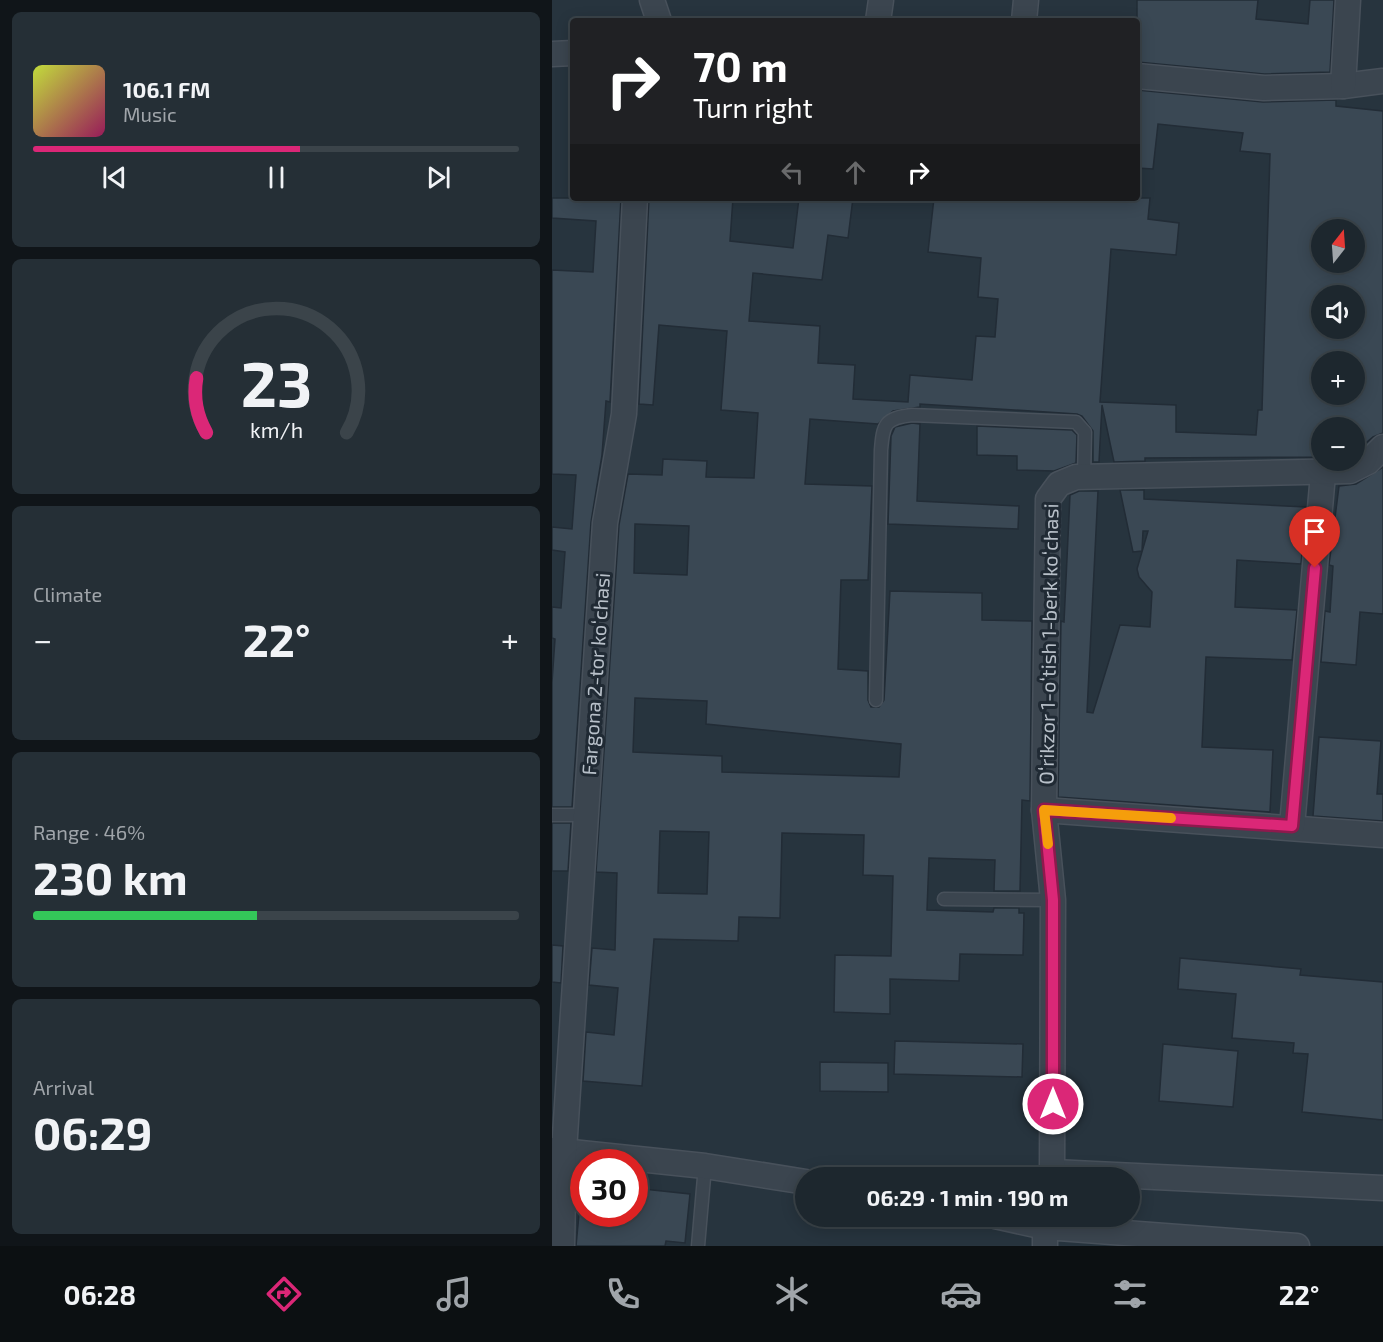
<!DOCTYPE html>
<html lang="en">
<head>
<meta charset="utf-8">
<style>
  :root { --surface:#1d272e; --page:#252f36; --text:#f1f3f6; --muted:#a0a5aa; --line:#3b444a; --accent:#db2777 }
  body { margin:0; font-family:"Exo 2",sans-serif; background:var(--page); color:var(--text); height:100vh; display:flex; flex-direction:column; font-size:22px; white-space:nowrap }
  * { box-sizing:border-box; margin:0 }
  p { font-size:20px; color:var(--muted) }
  .icon { flex:none; width:33px; height:33px; fill:none; stroke:currentColor; stroke-width:2; stroke-linecap:round; stroke-linejoin:round }
  .map { position:relative; flex:1; overflow:hidden }
  .sheet { display:flex; flex-direction:column; gap:12px; padding:12px; background:#101519; width:552px }
  .sheet>* { flex:none }
  .banner { position:absolute; left:18px; top:18px; width:570px; height:183px; border-radius:6px; box-shadow:0 3px 15px #0003,0 0 0 2px var(--line); background:#202124; color:#fff; overflow:hidden }
  .needle { width:39px; rotate:17deg }
  .tools { position:absolute; left:759px; top:219px; display:grid; gap:12px }
  .tools a { display:grid; place-items:center; width:54px; height:54px; border-radius:50%; background:var(--surface); box-shadow:0 3px 15px #0003,0 0 0 2px var(--line); font-size:30px }
  .speed { position:absolute; left:18px; top:1149px; display:flex; gap:12px; font-size:30px; font-weight:700; text-align:center }
  .speed>* { display:grid; place-content:center; width:78px; height:78px; border-radius:50%; background:var(--surface); box-shadow:0 3px 15px #0003,0 0 0 2px var(--line); line-height:1 }
  .speed .limit { border:9px solid #d22; background:#fff; color:#111 }
  .pin { position:absolute; display:grid; place-items:center; width:51px; height:51px; color:#fff; margin:-62px -26px; border-radius:50% 50% 50% 0; rotate:-45deg; box-shadow:0 0 6px #0007 }
  .pin .icon { rotate:45deg }
  .me { position:absolute; width:66px; margin:-33px; rotate:0deg; stroke-linejoin:round; filter:drop-shadow(0 0 4px #0008) }
  .turn { display:flex; align-items:center; gap:21px; height:126px; padding:0 24px; font-size:27px }
  .turn .icon { width:78px; height:78px; stroke-width:2.5 }
  .turn b { display:block; font-size:42px; line-height:51px }
  .lanes { display:flex; align-items:center; height:57px; padding:0 24px; background:#0003; justify-content:center; gap:30px; direction:ltr }
  .lanes .off { opacity:.35 }
  .big { font-size:45px; font-weight:700; line-height:1.1 }
  .sheet .card { flex:1; display:flex; flex-direction:column; justify-content:center; gap:9px; min-width:0; padding:0 21px; border-radius:9px; background:var(--page) }
  .sheet .dial { align-items:center; gap:0 }
  .dial svg { height:156px; overflow:visible; fill:none; stroke:var(--line); stroke-width:7; stroke-linecap:round; text-anchor:middle }
  .dial text { fill:var(--text); stroke:none }
  .song { display:flex; align-items:center; gap:18px }
  .cover { width:72px; height:72px; border-radius:9px; background:linear-gradient(135deg,hsl(70 70% 55%),hsl(330 70% 35%)) }
  .played { height:6px; border-radius:3px; background:linear-gradient(90deg,var(--accent) 55%,var(--line) 55%) }
  .keys { display:flex; justify-content:space-around; direction:ltr }
  .heat { display:flex; justify-content:space-between; align-items:center; font-size:33px; direction:ltr }
  .charge { height:9px; border-radius:4px; background:linear-gradient(90deg,#34c759 46%,var(--line) 0) }
  .trip { position:absolute; left:243px; top:1167px; width:345px; height:60px; border-radius:30px; background:var(--surface); box-shadow:0 3px 15px #0003,0 0 0 2px var(--line); font-weight:700; line-height:60px; text-align:center }
  .menu { display:flex; height:96px; justify-content:space-around; align-items:center; background:#0c1012; color:var(--muted) }
  .menu .icon { width:42px; height:42px }
  .menu .current { color:var(--accent) }
  .menu b { font-size:27px; color:var(--text) }
  main { display:flex; flex:1; min-height:0 }
  .map>svg:first-child { display:block }
</style>
</head>
<body>
<main>
<section class="sheet">
<div class="card">
<div class="song"><i class="cover"></i><div><b>106.1 FM</b><p>Music</p></div></div>
<div class="played"></div>
<div class="keys"><svg class="icon" aria-label="previous" viewBox="0 0 24 24"><path d="M18 5L8 12l10 7zM5 5v14"/></svg><svg class="icon" aria-label="pause" viewBox="0 0 24 24"><path d="M8 5v14M16 5v14"/></svg><svg class="icon" aria-label="next" viewBox="0 0 24 24"><path d="M6 5l10 7-10 7zM19 5v14"/></svg></div>
</div>
<div class="card dial"><svg viewBox="0 0 100 80">
<path d="M14 69A42 42 0 1 1 86 69"/>
<path d="M14 69A42 42 0 0 1 9 41" stroke="#db2777"/>
<text x="50" y="56" font-size="32" font-weight="700">23</text>
<text x="50" y="72" font-size="11">km/h</text>
</svg></div>
<div class="card"><p>Climate</p>
<div class="heat"><a>−</a><b class="big">22°</b><a>+</a></div>
</div>
<div class="card"><p>Range · 46%</p><b class="big">230 km</b><div class="charge"></div></div>
<div class="card"><p>Arrival</p><b class="big">06:29</b></div>
</section>
<div class="map">
<svg width="831" height="1246" viewBox="0 0 831 1246">
  <rect width="100%" height="100%" fill="#27343e"/>
  <g fill="#3a4854" stroke="#222c36" stroke-width="1.5" fill-rule="evenodd">
    <polygon points="585,0 706,0 704,19 756,24 758,0 782,0 778,72 712,74 585,62"/>
    <path d="M 585,90 L 711,102 L 784,100 L 784,106 L 831,111 L 831,433 L 821,437 L 802,453 L 802,428 L 770,428 L 770,457 L 593,458 L 593,461 L 562,462 L 550,405 L 547,462 L 541,462 L 541,431 L 530,416 L 525,414 L 368,404 L 368,407 L 341,411 L 326,424 L 258,419 L 253,484 L 320,486 L 316,580 L 289,580 L 286,669 L 316,671 L 316,700 L 319,707 L 327,707 L 332,700 L 338,591 L 430,593 L 430,620 L 480,621 L 478,801 L 470,800 L 468,891 L 442,891 L 443,860 L 377,858 L 375,910 L 441,912 L 442,908 L 467,908 L 467,913 L 472,913 L 471,955 L 408,954 L 407,981 L 338,979 L 338,1014 L 282,1012 L 283,955 L 339,956 L 341,876 L 311,875 L 312,835 L 230,833 L 228,918 L 187,917 L 186,941 L 102,939 L 90,1086 L 31,1081 L 34,1032 L 62,1035 L 66,988 L 37,985 L 40,948 L 63,950 L 65,873 L 44,872 L 67,525 L 76,474 L 110,475 L 111,459 L 155,461 L 154,477 L 202,478 L 206,413 L 169,410 L 175,331 L 107,325 L 101,405 L 87,404 L 97,198 L 181,198 L 178,241 L 241,248 L 247,198 L 301,198 L 296,238 L 276,235 L 270,280 L 201,273 L 197,321 L 268,326 L 266,363 L 303,365 L 301,399 L 356,402 L 358,375 L 420,380 L 424,336 L 443,337 L 446,299 L 426,297 L 429,258 L 376,252 L 382,198 L 598,198 L 596,219 L 627,223 L 624,255 L 559,249 L 548,402 L 624,405 L 624,432 L 704,435 L 706,410 L 710,410 L 718,154 L 688,151 L 691,133 L 606,124 L 601,169 L 585,168 ZM 770,230 L 802,230 L 802,262 L 770,262 ZM 770,296 L 802,296 L 802,328 L 770,328 ZM 770,362 L 802,362 L 802,394 L 770,394 ZM 83,524 L 137,526 L 135,575 L 82,573 ZM 83,698 L 155,701 L 154,724 L 349,744 L 347,777 L 170,772 L 170,756 L 81,752 ZM 108,831 L 157,832 L 155,894 L 106,893 Z"/>
    <polygon points="0,198 69,198 58,402 54,401 50,455 39,522 20,807 0,807 0,682 3,639 0,638 0,607 9,608 13,552 0,550 0,527 20,529 24,475 0,474 0,270 41,272 44,221 0,218"/>
    <polygon points="360,423 368,424 365,501 467,506 466,529 336,524 339,436 343,427"/>
    <polygon points="425,426 520,430 525,435 524,463 502,471 465,470 465,456 425,455"/>
    <polygon points="831,467 831,614 808,612 804,665 769,662 773,611 778,612 781,566 777,565 787,486 804,484"/>
    <polygon points="568,490 592,490 592,499 754,507 749,564 685,560 683,607 745,610 740,660 654,657 650,747 721,750 718,812 506,797 509,621 512,622 518,495 527,491 546,491 535,712 541,713 568,625 598,627 600,592 587,577 585,569 596,531 591,531 590,551 581,552"/>
    <polygon points="767,737 829,741 825,794 831,794 831,821 761,816"/>
    <polygon points="0,823 19,823 16,871 0,871"/>
    <polygon points="0,945 11,946 9,983 0,982"/>
    <polygon points="628,958 749,969 748,975 831,982 831,1120 750,1112 756,1054 741,1053 742,1043 680,1038 684,994 626,989"/>
    <polygon points="343,1041 471,1044 470,1077 342,1074"/>
    <polygon points="611,1044 686,1051 681,1107 607,1101"/>
    <polygon points="268,1062 336,1063 336,1092 268,1091"/>
    <polygon points="82,1188 138,1194 133,1243 114,1241 113,1246 24,1246 27,1214 82,1214"/>
  </g>
  <g fill="none" stroke-linecap="round" stroke-linejoin="round">
    <g stroke="#48515b" stroke-width="15">
      <g id="service">
        <path d="M 324,700 L 329,450 C 331,424 333,418 360,415 L 524,422 L 533,432 L 532,477"/>
        <polyline points="0,815 34,815"/>
        <polyline points="392,899 501,900"/>
        <polyline points="146,1246 153,1166"/>
      </g>
    </g>
    <g stroke="#48515b" stroke-width="27">
      <g id="minor">
        <polyline points="100,0 107,21"/>
        <polyline points="326,21 329,0"/>
        <polyline points="472,21 474,0"/>
        <polyline points="0,54 21,53"/>
        <polyline points="585,76 712,88 791,86 831,81"/>
        <polyline points="791,86 796,0"/>
        <polyline points="492,810 831,835"/>
        <polyline points="740,826 771,474"/>
        <polyline points="0,1150 153,1166 254,1182"/>
        <polyline points="501,1172 831,1188"/>
        <polyline points="500,1178 501,900 492,810 496,499 507,484 524,477 798,471 816,462 831,447"/>
        <polyline points="443,1216 493,1227 495,1216"/>
        <polyline points="10,1246 12,1151 53,523 72,414 83,198"/>
        <polyline points="493,1246 493,1227 745,1246"/>
      </g>
    </g>
    <use href="#service" stroke="#3b454f" stroke-width="12"/>
    <use href="#minor" stroke="#3b454f" stroke-width="24"/>
  </g>
  <g fill="none" stroke-linecap="round" stroke-linejoin="round">
    <g stroke="#8e194d" stroke-width="15">
      <polyline id="route" points="501,1104 501,900 492,810 740,826 763,568"/>
    </g>
    <use href="#route" stroke="#db2777" stroke-width="10"/>
    <polyline stroke="#f59e0b" stroke-width="10" points="496,844 492,810 619,818"/>
  </g>
  <g text-anchor="middle" dominant-baseline="central" stroke-width="6" stroke-linejoin="round" paint-order="stroke">
    <g font-size="20" fill="#b8c0c9" stroke="#202a34">
      <text transform="translate(496 644) rotate(-89)">Oʻrikzor 1-oʻtish 1-berk koʻchasi</text>
      <text transform="translate(43 674) rotate(-86)">Fargona 2-tor koʻchasi</text>
    </g>
  </g>
</svg>
<div class="tools">
<a><svg class="needle" viewBox="-14 -14 28 28"><path d="M0-13l5 13h-10z" fill="#e53935"/><path d="M0 13l5-13h-10z" fill="#a0a5aa"/></svg></a>
<a><svg class="icon" aria-label="sound" viewBox="0 0 24 24"><path d="M4 9h4l5-4v14l-5-4H4zM17 9q2 3 0 6"/></svg></a>
<a>+</a>
<a>−</a>
</div>
<div class="speed"><div class="limit">30</div></div>
<div class="pin" style="left:763px;top:568px;background:#d93025"><svg class="icon" aria-label="arrive" viewBox="0 0 24 24"><path d="M6 21V4h12l-3 4 3 4H6"/></svg></div>
<svg class="me" style="left:501px;top:1104px" viewBox="-20 -20 40 40"><circle r="17" fill="#db2777" stroke="#fff" stroke-width="3"/><path d="M0-11L8 9 0 5-8 9z" fill="#fff"/></svg>
<div class="trip">06:29 · 1 min · 190 m</div>
<div class="banner">
<div class="turn"><svg class="icon" aria-label="right" viewBox="0 0 24 24"><path d="M7 20v-9h11M14 6l5 5-5 5"/></svg><div><b>70 m</b>Turn right</div></div>
<div class="lanes"><svg class="icon off" aria-label="left" viewBox="0 0 24 24"><path d="M17 20v-9H6M10 6l-5 5 5 5"/></svg><svg class="icon off" aria-label="ahead" viewBox="0 0 24 24"><path d="M12 20V5M6 11l6-6 6 6"/></svg><svg class="icon" aria-label="right" viewBox="0 0 24 24"><path d="M7 20v-9h11M14 6l5 5-5 5"/></svg></div>
</div>
</div>
</main>
<nav class="menu">
<b>06:28</b>
<svg class="icon current" aria-label="directions" viewBox="0 0 24 24"><path d="M12 3l9 9-9 9-9-9zM9 14v-3h6M13 9l2 2-2 2"/></svg>
<svg class="icon" aria-label="music" viewBox="0 0 24 24"><path d="M9 18V5l10-2v13"/><circle cx="6" cy="18" r="3"/><circle cx="16" cy="16" r="3"/></svg>
<svg class="icon" aria-label="phone" viewBox="0 0 24 24"><path d="M5 4h4l2 5-3 2q2 4 5 5l2-3 5 2v4C11 20 4 13 5 4z"/></svg>
<svg class="icon" aria-label="climate" viewBox="0 0 24 24"><path d="M12 3v18M4 7l16 10M4 17L20 7"/></svg>
<svg class="icon" aria-label="car" viewBox="0 0 24 24"><path d="M5 17H2v-5l4-1 3-4h7l3 4 3 1v5h-3M9 17h6M6 11h13"/><circle cx="7" cy="17" r="2"/><circle cx="17" cy="17" r="2"/></svg>
<svg class="icon" aria-label="filters" viewBox="0 0 24 24"><path d="M4 7h16M4 17h16"/><circle cx="9" cy="7" r="2"/><circle cx="15" cy="17" r="2"/></svg>
<b>22°</b>
</nav>
</body>
</html>
